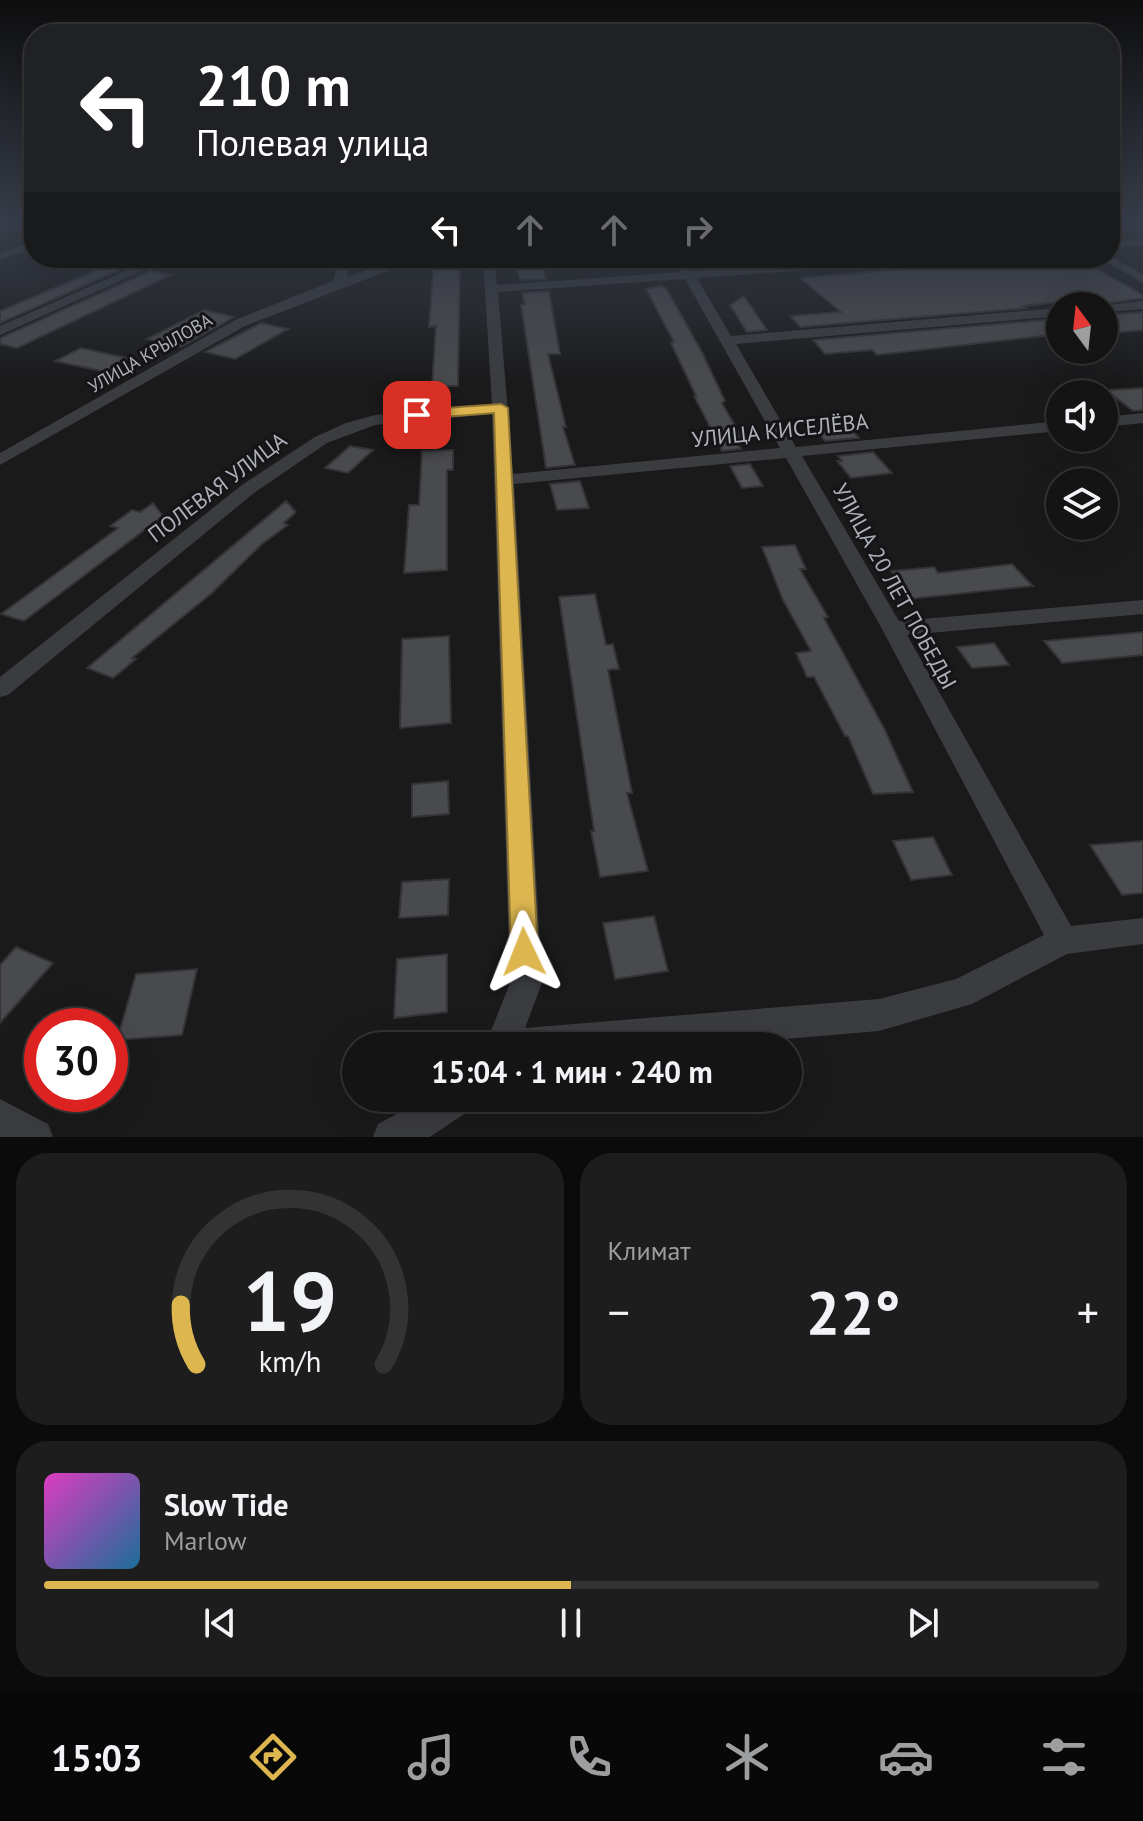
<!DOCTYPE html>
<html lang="ru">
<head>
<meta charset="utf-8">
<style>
  :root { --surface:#141414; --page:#1d1d1d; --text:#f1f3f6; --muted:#9d9ea0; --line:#333334; --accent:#ddb650 }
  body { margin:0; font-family:"PT Sans",sans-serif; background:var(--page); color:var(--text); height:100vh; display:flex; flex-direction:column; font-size:30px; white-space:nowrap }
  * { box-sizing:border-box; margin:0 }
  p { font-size:26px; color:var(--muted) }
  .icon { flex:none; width:44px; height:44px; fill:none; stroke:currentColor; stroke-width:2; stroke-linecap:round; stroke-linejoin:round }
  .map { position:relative; height:1137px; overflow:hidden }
  .drawer { display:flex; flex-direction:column; gap:16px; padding:16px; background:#0b0b0b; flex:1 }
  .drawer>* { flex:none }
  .banner { position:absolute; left:24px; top:24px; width:1096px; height:244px; border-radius:32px; box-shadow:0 8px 32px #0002,0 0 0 2px var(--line); background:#202124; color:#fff; overflow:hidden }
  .needle { width:52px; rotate:345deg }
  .controls { position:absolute; left:1046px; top:292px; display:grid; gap:16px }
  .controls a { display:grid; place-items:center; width:72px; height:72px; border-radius:50%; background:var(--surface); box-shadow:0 8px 32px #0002,0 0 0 2px var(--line); font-size:40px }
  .speed { position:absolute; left:24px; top:1008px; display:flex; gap:16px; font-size:40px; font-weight:700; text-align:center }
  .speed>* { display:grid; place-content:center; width:104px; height:104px; border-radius:50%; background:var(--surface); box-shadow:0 8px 32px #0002,0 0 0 2px var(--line); line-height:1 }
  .speed .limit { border:12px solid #d22; background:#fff; color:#111 }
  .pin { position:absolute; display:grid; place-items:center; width:68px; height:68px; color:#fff; margin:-34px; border-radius:16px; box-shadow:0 4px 12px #0006 }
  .me { position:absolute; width:88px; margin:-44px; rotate:358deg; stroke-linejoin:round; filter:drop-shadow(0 0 6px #0008) }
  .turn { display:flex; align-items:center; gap:28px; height:168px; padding:0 40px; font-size:36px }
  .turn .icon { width:104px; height:104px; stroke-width:2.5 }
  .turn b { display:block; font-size:56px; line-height:68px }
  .lanes { display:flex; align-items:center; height:76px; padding:0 40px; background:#0003; justify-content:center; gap:40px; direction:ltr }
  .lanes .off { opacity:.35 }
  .big { font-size:60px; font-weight:700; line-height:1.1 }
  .drawer .tile { flex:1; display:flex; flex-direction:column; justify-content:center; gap:12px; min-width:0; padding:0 28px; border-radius:32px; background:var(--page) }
  .drawer .dial { align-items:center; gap:0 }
  .dial svg { height:208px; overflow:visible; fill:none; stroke:var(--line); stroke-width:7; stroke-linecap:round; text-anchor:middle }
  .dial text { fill:var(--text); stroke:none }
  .song { display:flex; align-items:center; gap:24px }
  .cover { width:96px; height:96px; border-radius:12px; background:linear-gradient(135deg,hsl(310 70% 55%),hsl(200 70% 35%)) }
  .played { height:8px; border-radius:4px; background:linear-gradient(90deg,var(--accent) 50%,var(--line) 50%) }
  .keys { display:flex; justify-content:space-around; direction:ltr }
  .heat { display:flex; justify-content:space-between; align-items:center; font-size:44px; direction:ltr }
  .drawer .tiles { flex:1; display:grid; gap:16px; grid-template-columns:1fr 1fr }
  .tile:last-child { grid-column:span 2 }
  .trip { position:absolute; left:342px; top:1032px; width:460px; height:80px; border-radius:40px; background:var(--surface); box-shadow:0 8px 32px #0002,0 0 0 2px var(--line); font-weight:700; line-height:80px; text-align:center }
  .tab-bar { display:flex; height:128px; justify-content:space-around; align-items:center; background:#080808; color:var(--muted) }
  .tab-bar .icon { width:56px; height:56px }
  .tab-bar .on { color:var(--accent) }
  .tab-bar b { font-size:36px; color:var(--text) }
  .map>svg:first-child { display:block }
</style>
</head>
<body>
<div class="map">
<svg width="1143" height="1137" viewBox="0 0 1143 1137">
  <rect width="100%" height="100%" fill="#1a1a1b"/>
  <g fill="#494a4d" stroke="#343437" stroke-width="2">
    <polygon points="434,258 460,258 458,386 432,386 436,326 429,327"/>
    <polygon points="1026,258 1077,258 1143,295 1143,298 1096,305 1087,299 1023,306 1026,308 800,327 790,316 841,312 800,278"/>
    <polygon points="113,263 128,266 0,323 0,311"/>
    <polygon points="542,263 546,279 520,280 516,265"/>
    <polygon points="150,271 171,275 17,348 0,344 0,338"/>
    <polygon points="661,286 666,288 703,354 725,401 722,403 745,443 737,443 741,449 722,451 694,396 696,396 671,343 674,342 646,289"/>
    <polygon points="549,291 560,354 548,354 566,427 563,427 575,465 546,468 521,305 525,304 522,293"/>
    <polygon points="744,296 767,330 747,332 730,305"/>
    <polygon points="204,310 234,317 181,347 147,339"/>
    <polygon points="1143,312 1143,330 1104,334 1104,315"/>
    <polygon points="1044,320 1060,334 877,355 872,350 825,354 813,340"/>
    <polygon points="261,323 288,329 235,359 205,352"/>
    <polygon points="81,348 136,360 111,373 55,361"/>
    <polygon points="1143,388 1143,410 1133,411 1106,390"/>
    <polygon points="840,417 859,438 825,441 807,420"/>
    <polygon points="350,446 373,450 348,473 325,468"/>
    <polygon points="453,450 453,470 447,470 447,570 404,573 409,505 419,505 422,451"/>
    <polygon points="873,452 892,473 851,478 837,461 842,461 838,456"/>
    <polygon points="750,464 763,486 742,488 730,466"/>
    <polygon points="580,481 589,508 557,510 550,484"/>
    <polygon points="286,501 296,512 284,523 288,525 262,544 212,593 132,658 136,659 113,678 87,668"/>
    <polygon points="153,503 163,516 24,621 1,614 118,528 110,526 132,510 140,512"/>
    <polygon points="795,545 806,569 800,569 828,617 824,618 885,730 913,792 873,794 848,736 845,736 814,677 807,677 796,653 811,651 783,600 762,547"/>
    <polygon points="1012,564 1033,586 909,599 891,571 934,567 938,573"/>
    <polygon points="595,594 606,645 613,644 619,669 608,670 632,793 627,793 648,871 600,877 591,831 594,831 559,597"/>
    <polygon points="1143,632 1143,655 1062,663 1044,641"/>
    <polygon points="449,636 451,723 400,728 402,639"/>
    <polygon points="994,643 1009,665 972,668 957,647"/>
    <polygon points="448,781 449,814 412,817 412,784"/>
    <polygon points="933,837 952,875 911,880 893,841"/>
    <polygon points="1143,841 1143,893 1122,895 1090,845"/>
    <polygon points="449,879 448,915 399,918 402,882"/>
    <polygon points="654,916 668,971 615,979 603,923"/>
    <polygon points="16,947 53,963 0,1023 0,965"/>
    <polygon points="447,954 447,1012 394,1018 397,959"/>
    <polygon points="197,969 182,1035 117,1040 136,974"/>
  </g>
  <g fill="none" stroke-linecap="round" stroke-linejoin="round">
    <g fill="#3b3c40" fill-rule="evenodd">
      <polygon points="26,224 34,224 34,227 27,226"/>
      <polygon points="1143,239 1143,245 1110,248 1110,242"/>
      <polygon points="34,241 34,248 0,260 0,253"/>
      <polygon points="1110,256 1143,274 1143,283 1100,258"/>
      <polygon points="155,258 171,258 0,335 0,326"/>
      <polygon points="339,258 351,258 347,277 403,258 421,258 245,326 0,465 0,453 235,320 333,281"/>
      <path d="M 483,258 L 495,258 L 497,285 L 681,272 L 673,258 L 685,258 L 693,271 L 883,258 L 939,258 L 933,261 L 697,278 L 731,336 L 1060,308 L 1060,316 L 736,344 L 796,447 L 1060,421 L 1060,431 L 802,456 L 899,621 L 1143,600 L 1143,614 L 907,635 L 1071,926 L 1143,918 L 1143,944 L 1067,954 L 972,1004 L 879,1031 L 702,1046 L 485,1046 L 510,983 L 492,414 L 375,425 L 327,443 L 254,493 L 8,695 L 0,697 L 0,677 L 242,485 L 315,437 L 346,423 L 375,415 L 492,404 ZM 685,279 L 780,448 L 513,474 L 498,292 ZM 786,458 L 882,629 L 1044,935 L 956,979 L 879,999 L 525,1028 L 542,983 L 514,484 Z"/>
      <polygon points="1143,301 1143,309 1104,312 1104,306 1099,306"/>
      <polygon points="1143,413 1143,423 1104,427 1104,417"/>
      <polygon points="427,1098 475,1098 470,1110 430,1137 373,1137 378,1124"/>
      <polygon points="0,1099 48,1124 53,1137 0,1137"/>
    </g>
  </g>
  <linearGradient id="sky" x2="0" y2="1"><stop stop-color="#0e0e0f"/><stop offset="0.58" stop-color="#383e4a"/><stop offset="1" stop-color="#383e4a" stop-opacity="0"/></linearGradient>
  <rect width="1143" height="383" fill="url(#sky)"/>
  <polygon fill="#ddb650" stroke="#907634" stroke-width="2" points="501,404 508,408 538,952 534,961 524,965 515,961 511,952 494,413 417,419 410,415 417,410"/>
  <g text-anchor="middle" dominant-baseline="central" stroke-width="6" stroke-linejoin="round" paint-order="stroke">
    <g font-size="18" fill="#aeb1b9" stroke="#151517">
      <text transform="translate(150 353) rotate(-30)">УЛИЦА КРЫЛОВА</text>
    </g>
    <g font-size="22" fill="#aeb1b9" stroke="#151517">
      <text transform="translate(780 430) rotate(-6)">УЛИЦА КИСЕЛЁВА</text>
      <text transform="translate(217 487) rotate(-37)">ПОЛЕВАЯ УЛИЦА</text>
      <text transform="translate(895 586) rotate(61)">УЛИЦА 20 ЛЕТ ПОБЕДЫ</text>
    </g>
  </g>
</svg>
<div class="controls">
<a><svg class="needle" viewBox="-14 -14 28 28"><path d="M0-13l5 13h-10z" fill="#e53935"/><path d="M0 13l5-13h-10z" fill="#9d9ea0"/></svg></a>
<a><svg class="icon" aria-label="sound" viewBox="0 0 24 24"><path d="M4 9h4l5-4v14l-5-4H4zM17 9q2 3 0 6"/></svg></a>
<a><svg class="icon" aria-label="layers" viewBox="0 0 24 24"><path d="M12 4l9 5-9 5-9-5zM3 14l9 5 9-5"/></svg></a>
</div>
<div class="speed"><div class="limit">30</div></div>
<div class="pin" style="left:417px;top:415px;background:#d93025"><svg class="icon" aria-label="arrive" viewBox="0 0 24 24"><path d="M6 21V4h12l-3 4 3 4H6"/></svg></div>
<svg class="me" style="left:524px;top:952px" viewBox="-20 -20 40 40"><path d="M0-17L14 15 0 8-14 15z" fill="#ddb650" stroke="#fff" stroke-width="4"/></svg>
<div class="trip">15:04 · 1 мин · 240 m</div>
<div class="banner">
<div class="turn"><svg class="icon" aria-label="left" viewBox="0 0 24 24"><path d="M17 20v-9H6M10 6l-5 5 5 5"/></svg><div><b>210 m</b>Полевая улица</div></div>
<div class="lanes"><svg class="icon" aria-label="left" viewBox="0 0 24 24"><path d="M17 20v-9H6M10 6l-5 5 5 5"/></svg><svg class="icon off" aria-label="ahead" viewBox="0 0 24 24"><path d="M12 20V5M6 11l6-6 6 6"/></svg><svg class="icon off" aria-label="ahead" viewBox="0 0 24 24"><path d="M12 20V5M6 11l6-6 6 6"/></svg><svg class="icon off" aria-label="right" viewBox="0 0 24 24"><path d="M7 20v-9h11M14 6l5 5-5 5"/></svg></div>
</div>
</div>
<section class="drawer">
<div class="tiles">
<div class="tile dial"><svg viewBox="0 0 100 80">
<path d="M14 69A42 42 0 1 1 86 69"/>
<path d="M14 69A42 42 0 0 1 8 46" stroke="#ddb650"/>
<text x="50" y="56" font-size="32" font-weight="700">19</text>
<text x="50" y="72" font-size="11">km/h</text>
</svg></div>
<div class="tile"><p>Климат</p>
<div class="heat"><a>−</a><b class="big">22°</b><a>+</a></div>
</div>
<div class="tile">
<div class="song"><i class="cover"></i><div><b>Slow Tide</b><p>Marlow</p></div></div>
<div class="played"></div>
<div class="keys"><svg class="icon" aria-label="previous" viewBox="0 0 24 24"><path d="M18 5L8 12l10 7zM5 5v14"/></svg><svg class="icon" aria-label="pause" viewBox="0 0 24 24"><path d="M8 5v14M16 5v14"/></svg><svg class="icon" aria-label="next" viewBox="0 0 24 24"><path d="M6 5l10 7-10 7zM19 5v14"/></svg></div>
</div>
</div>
</section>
<nav class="tab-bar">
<b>15:03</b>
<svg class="icon on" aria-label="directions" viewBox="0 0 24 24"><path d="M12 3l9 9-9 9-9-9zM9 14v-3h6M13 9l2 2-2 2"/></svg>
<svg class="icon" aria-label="music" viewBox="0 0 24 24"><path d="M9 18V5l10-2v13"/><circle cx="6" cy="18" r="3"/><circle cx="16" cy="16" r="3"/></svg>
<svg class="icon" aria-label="phone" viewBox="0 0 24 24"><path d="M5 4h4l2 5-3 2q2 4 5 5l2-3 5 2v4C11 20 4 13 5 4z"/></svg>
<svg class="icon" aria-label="climate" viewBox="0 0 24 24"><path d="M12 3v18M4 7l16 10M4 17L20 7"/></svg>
<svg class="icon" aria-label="car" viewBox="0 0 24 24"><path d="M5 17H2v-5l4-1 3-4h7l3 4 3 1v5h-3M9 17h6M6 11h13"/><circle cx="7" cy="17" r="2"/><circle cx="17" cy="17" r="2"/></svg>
<svg class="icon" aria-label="filters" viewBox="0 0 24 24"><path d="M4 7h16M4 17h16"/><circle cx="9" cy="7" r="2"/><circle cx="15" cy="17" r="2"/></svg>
</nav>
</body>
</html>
